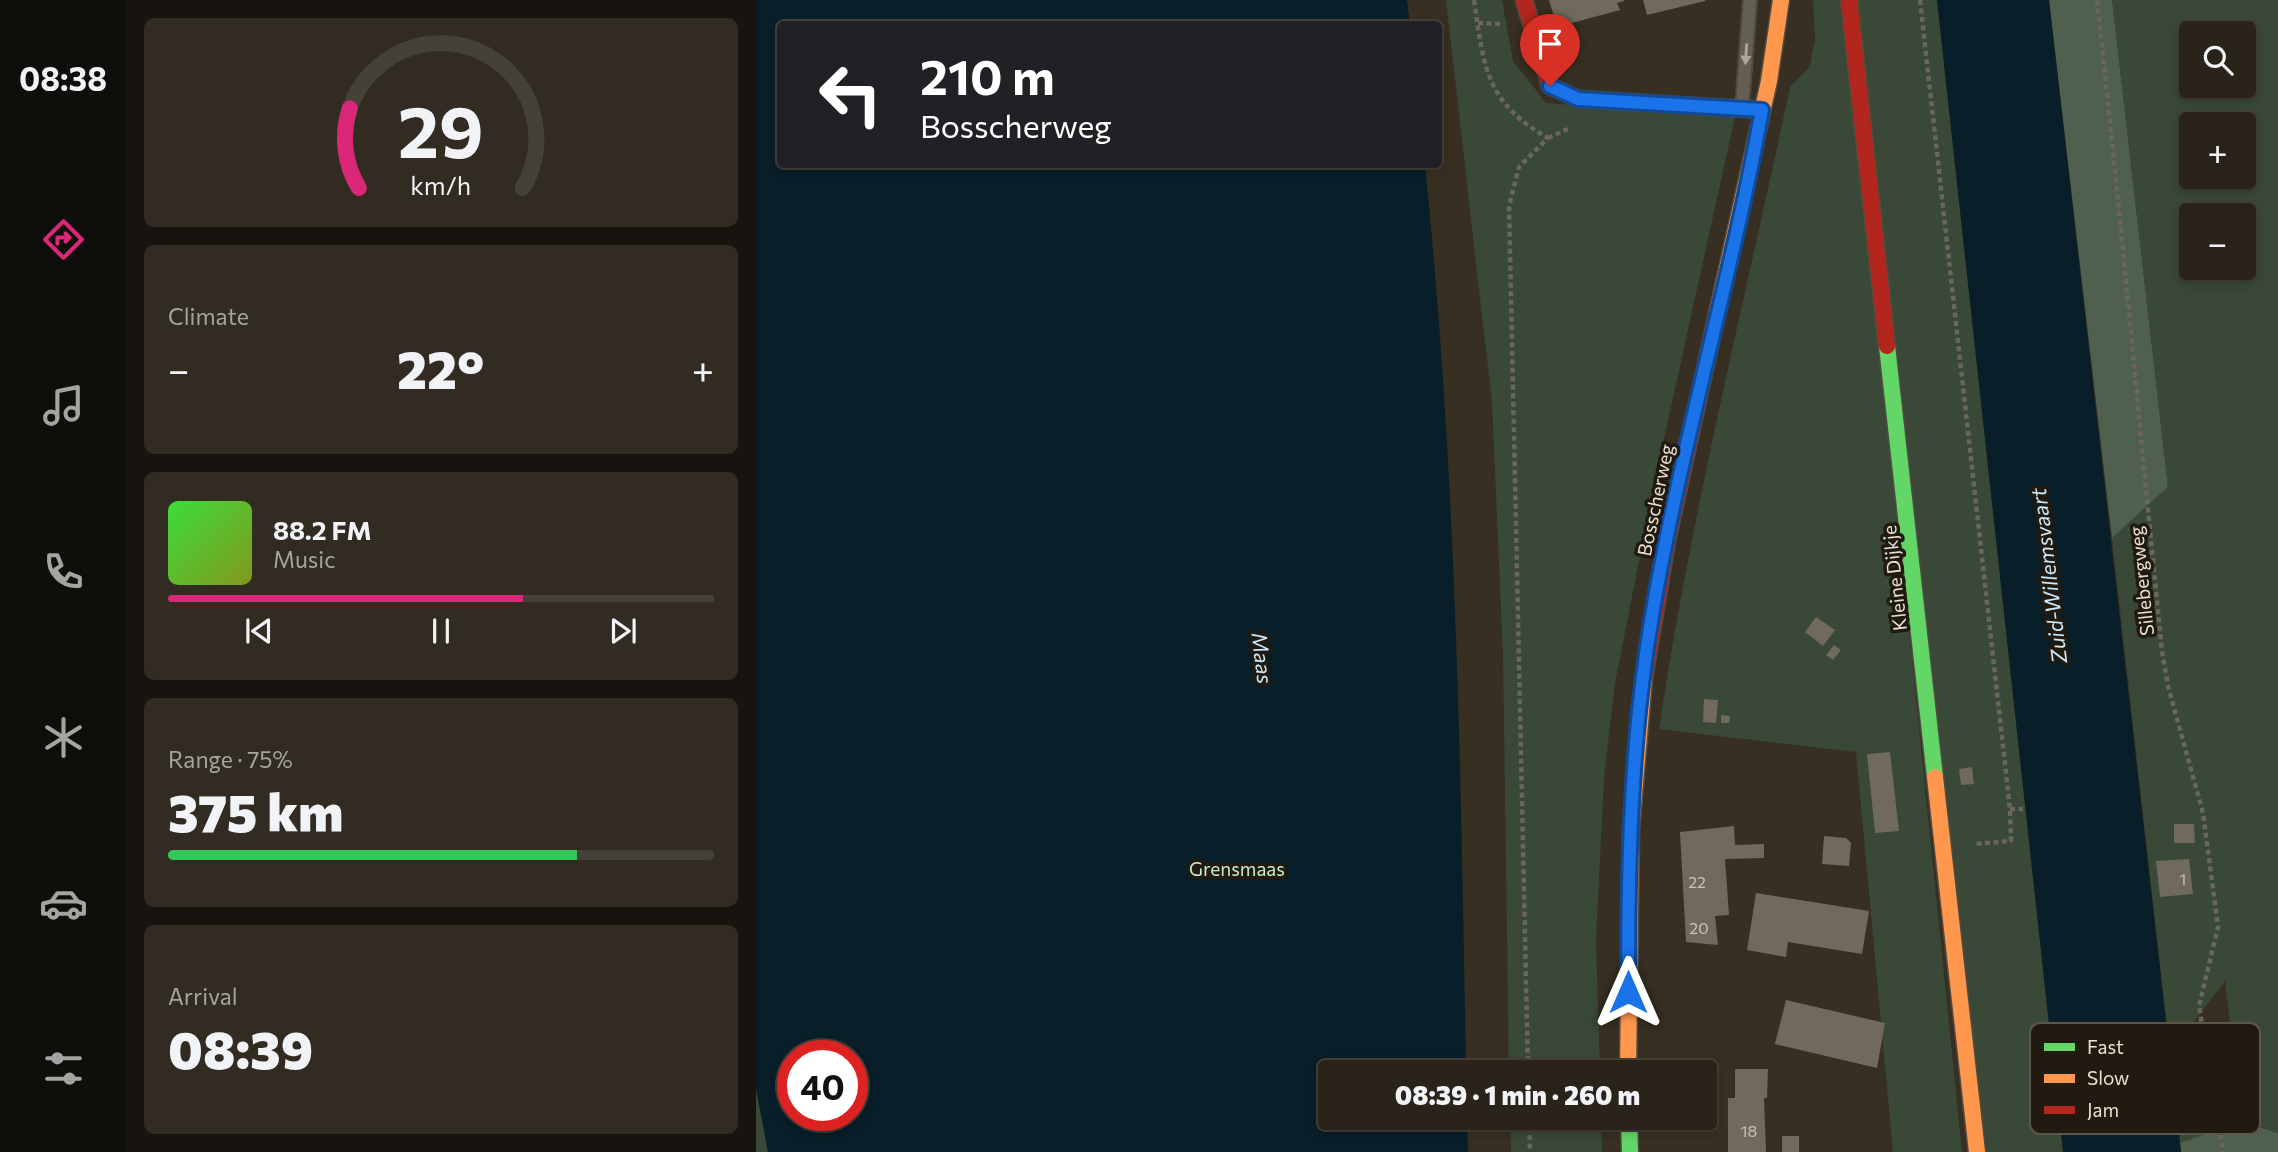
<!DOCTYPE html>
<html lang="en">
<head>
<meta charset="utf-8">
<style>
  :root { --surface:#292319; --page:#312b22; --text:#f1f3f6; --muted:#a5a4a2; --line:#454038; --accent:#db2777 }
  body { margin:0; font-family:Commissioner,sans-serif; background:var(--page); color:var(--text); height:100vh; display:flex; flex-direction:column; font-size:26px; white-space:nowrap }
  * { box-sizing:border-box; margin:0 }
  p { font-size:23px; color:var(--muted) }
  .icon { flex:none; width:38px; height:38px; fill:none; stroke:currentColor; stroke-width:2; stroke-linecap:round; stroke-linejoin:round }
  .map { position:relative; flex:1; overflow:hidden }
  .panel { display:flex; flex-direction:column; gap:18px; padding:18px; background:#17130e; width:630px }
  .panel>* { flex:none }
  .guide { position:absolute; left:21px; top:21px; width:665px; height:147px; border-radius:7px; box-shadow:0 4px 10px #0003,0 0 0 2px var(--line); background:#202124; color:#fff; overflow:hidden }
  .fabs { position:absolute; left:1423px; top:21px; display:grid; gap:14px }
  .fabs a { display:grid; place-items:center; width:77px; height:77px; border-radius:7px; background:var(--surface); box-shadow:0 4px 10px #0003,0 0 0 2px var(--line); font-size:35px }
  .speed { position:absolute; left:21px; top:1040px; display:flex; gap:14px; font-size:35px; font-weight:700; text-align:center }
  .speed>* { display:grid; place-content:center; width:91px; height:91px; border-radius:50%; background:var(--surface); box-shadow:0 4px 10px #0003,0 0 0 2px var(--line); line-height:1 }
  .speed .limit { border:10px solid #d22; background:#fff; color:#111 }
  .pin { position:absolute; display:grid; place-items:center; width:60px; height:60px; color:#fff; margin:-72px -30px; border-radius:50% 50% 50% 0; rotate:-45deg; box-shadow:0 0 7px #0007 }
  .pin .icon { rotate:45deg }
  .me { position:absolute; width:77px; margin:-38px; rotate:0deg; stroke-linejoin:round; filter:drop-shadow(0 0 5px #0008) }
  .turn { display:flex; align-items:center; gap:24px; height:147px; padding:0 28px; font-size:32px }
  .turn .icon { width:91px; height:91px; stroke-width:2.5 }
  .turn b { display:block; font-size:49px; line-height:60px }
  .big { font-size:52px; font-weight:800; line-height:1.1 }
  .panel .widget { flex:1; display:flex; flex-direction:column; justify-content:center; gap:10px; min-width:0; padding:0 24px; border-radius:10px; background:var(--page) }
  .panel .dial { align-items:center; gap:0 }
  .dial svg { height:182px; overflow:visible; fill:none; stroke:var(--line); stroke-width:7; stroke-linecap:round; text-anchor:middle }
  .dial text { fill:var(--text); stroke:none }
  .song { display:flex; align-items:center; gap:21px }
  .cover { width:84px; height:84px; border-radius:10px; background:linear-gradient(135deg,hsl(120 70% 55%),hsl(70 70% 35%)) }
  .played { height:7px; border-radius:4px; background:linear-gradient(90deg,var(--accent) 65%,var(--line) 65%) }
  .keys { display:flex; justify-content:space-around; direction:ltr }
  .heat { display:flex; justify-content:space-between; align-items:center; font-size:38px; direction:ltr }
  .charge { height:10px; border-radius:5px; background:linear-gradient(90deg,#34c759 75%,var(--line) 0) }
  .trip { position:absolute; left:562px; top:1060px; width:399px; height:70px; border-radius:7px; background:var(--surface); box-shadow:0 4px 10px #0003,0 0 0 2px var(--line); font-weight:800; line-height:70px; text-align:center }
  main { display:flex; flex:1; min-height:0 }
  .tab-bar { display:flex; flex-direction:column; width:126px; justify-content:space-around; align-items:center; background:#100e0a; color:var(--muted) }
  .tab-bar .icon { width:49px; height:49px }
  .tab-bar .current { color:var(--accent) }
  .tab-bar b { font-size:32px; color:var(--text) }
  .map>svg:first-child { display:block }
</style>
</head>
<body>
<main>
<nav class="tab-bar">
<b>08:38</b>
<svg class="icon current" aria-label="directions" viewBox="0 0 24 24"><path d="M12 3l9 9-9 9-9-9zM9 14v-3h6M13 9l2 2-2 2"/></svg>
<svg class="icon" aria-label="music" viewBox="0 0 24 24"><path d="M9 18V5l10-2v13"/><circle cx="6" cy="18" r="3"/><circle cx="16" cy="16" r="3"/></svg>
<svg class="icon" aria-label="phone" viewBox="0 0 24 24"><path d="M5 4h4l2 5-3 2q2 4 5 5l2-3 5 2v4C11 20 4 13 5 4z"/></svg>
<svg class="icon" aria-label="climate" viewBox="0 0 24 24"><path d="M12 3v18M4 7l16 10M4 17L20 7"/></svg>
<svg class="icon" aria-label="car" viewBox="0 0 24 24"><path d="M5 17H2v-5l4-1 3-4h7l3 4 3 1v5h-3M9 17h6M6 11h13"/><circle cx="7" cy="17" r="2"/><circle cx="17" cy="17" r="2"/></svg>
<svg class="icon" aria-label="filters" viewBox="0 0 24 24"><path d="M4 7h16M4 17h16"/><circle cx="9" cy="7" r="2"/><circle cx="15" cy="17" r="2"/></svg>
</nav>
<section class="panel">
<div class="widget dial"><svg viewBox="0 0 100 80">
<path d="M14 69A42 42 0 1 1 86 69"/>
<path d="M14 69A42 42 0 0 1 10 34" stroke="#db2777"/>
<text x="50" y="56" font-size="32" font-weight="700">29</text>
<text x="50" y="72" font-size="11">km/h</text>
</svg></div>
<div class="widget"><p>Climate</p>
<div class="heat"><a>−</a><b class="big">22°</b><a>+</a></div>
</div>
<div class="widget">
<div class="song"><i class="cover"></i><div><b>88.2 FM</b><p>Music</p></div></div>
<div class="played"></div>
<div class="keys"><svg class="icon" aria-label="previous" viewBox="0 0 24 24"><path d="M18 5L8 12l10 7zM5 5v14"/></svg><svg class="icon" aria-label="pause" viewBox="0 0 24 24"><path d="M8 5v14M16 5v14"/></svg><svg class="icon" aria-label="next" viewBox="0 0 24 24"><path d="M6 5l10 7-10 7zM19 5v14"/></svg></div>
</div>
<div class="widget"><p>Range · 75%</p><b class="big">375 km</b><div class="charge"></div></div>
<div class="widget"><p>Arrival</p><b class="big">08:39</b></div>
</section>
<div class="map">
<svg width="1522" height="1152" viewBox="0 0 1522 1152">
  <rect width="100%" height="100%" fill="#372f21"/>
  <g fill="#394837" fill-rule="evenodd">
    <polygon points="690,0 746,0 757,61 790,103 979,117 900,475 859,683 848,779 840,940 844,1073 753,1073 747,656 736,403"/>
    <path d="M 1057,0 L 1089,0 L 1206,1152 L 1137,1152 L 1100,752 L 903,729 C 935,512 989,301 1034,87 L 1054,66 L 1059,38 Z"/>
    <polygon points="1100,0 1181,0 1307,1152 1230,1152"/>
    <path d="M 1356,0 L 1522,0 L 1522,1133 L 1486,1122 L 1469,981 L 1433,1028 L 1454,1137 L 1424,1143 L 1356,538 L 1412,487 ZM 1435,33 L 1488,33 L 1488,86 L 1435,86 ZM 1435,124 L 1488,124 L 1488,177 L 1435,177 ZM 1435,215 L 1488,215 L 1488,268 L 1435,268 Z"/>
    <polygon points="0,1089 3,1096 12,1152 0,1152"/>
    <polygon points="754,1118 845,1118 846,1152 755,1152"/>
  </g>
  <g fill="#4f614e">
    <polygon points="1293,0 1356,0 1412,487 1356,538"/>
    <polygon points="1486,1122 1522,1133 1522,1152 1425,1152 1424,1143"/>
  </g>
  <g fill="#081e28" fill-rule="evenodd">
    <path d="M 0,0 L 651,0 L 654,24 L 24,24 L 24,164 L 669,165 C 700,466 705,770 710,1073 L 574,1073 L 574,1118 L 711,1118 L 712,1152 L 12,1152 L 0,1089 ZM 37,1055 L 96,1055 L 96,1115 L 37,1115 Z"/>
    <polygon points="1181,0 1293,0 1425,1152 1307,1152"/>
  </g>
  <g fill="#70695e">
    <polygon points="793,0 868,0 868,1 861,3 864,10 801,27"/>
    <polygon points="887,0 949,0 949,1 891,15"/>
    <polygon points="1060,617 1079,630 1067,646 1049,632"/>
    <polygon points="1078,645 1085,650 1077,660 1070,655"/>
    <polygon points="948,699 962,700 960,723 947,722"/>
    <polygon points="965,715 974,716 973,723 965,723"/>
    <polygon points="1134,752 1143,831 1119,833 1111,754"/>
    <polygon points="1216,767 1218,784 1205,785 1203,769"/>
    <polygon points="1418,824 1438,824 1439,843 1418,843"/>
    <polygon points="978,826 979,845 1008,844 1008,858 969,859 973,915 959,916 962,945 930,942 924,832"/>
    <polygon points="1068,836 1090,838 1095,843 1093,866 1066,864"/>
    <polygon points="1433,859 1437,894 1404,897 1400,861"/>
    <polygon points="1000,893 1113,911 1106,954 1032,942 1030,957 991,950"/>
    <polygon points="1030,1000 1129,1023 1121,1068 1019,1044"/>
    <polygon points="979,1069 1012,1069 1011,1098 1008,1098 1010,1152 972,1152 972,1098 979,1098"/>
    <rect x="1026" y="1136" width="17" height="16"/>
  </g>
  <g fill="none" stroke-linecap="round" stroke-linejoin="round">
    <g stroke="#524b40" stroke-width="16">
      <polyline id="lane" points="986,108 994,0"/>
    </g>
    <g stroke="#524b40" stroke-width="19">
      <g id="fast">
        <polyline points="1131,346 1179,777"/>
        <polyline points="873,1118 874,1152"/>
      </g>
    </g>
    <g stroke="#524b40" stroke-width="19">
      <g id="slow">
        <polyline points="961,314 1013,81 1025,0"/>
        <polyline points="1179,777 1221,1152"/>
        <polyline points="872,1073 875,830 888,678"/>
      </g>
    </g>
    <g stroke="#524b40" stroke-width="19">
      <g id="jam">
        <polyline points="768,0 794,86 822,99 1006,110"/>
        <polyline points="1093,0 1131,346"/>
        <polyline points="888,678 911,541 961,314"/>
      </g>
    </g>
    <g stroke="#6b655c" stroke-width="4.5" stroke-dasharray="5 3.5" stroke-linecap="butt">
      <path d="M 718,0 C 728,67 729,102 792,138 L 763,167 L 753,206 L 772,1073"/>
      <polyline points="1164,0 1254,809 1255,841 1218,844"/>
      <path d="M 1341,0 C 1365,217 1384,434 1406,651 L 1412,686 L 1447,813 L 1462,927 L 1443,1006 L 1467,1152"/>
      <polyline points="722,23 745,24"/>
      <polyline points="792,138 812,129"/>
      <polyline points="1254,809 1267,809"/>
      <polyline points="773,1118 774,1152"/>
    </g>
    <use href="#lane" stroke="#645f55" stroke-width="12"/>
    <use href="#fast" stroke="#63d668" stroke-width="16"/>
    <use href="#slow" stroke="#ff974d" stroke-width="16"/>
    <use href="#jam" stroke="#b3261e" stroke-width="16"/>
  </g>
  <defs><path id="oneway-solid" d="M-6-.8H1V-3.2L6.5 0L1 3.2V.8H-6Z" transform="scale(1.75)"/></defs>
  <use fill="#aea69a" href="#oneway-solid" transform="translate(990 54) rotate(94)"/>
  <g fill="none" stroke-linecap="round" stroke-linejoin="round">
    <g stroke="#114b97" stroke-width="18">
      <path id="route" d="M 794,86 L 822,99 L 1006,110 C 973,292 917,470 890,654 C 874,766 872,878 872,992"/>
    </g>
    <use href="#route" stroke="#1a73e8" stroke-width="12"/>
  </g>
  <g text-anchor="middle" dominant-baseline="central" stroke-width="7" stroke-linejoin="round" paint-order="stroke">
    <g font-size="16" fill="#ccc3b6">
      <text x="1427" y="878">1</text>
      <text x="941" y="881">22</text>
      <text x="943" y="927">20</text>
      <text x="993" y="1130">18</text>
    </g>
    <g font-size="19" fill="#eae1d3" stroke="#211a10">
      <text transform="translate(899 500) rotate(-78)">Bosscherweg</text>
      <text transform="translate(1138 578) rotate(-96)">Kleine Dijkje</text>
      <text transform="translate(1385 581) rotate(-96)">Sillebergweg</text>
    </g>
    <g font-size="19" fill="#c4efc7" stroke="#211a10">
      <text x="481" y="868">Grensmaas</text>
    </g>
    <g font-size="21" font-style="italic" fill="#cae9fd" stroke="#211a10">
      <text transform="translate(1292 576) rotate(-97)">Zuid-Willemsvaart</text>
      <text transform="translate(507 658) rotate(83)">Maas</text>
    </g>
  </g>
  <rect x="1274" y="1023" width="230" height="111" rx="10" fill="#211a10" stroke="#5d564a" stroke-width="2"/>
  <rect x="1288" y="1043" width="31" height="8" fill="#63d668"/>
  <rect x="1288" y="1074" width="31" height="9" fill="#ff974d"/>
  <rect x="1288" y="1106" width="31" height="8" fill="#b3261e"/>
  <g font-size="19" fill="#eae1d3">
    <text x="1331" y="1054">Fast</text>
    <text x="1331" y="1085">Slow</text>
    <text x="1331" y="1117">Jam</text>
  </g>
</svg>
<div class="fabs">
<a><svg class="icon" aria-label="search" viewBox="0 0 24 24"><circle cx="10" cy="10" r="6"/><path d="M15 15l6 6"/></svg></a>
<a>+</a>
<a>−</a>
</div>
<div class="speed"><div class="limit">40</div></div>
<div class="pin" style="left:794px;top:86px;background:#d93025"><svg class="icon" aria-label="arrive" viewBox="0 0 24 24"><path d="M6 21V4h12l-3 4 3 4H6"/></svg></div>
<svg class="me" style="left:872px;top:992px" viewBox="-20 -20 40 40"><path d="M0-17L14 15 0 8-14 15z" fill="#1a73e8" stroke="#fff" stroke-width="4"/></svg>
<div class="trip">08:39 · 1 min · 260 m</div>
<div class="guide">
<div class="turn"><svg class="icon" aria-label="left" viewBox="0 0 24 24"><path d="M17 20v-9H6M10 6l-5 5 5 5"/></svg><div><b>210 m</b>Bosscherweg</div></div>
</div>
</div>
</main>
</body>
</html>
